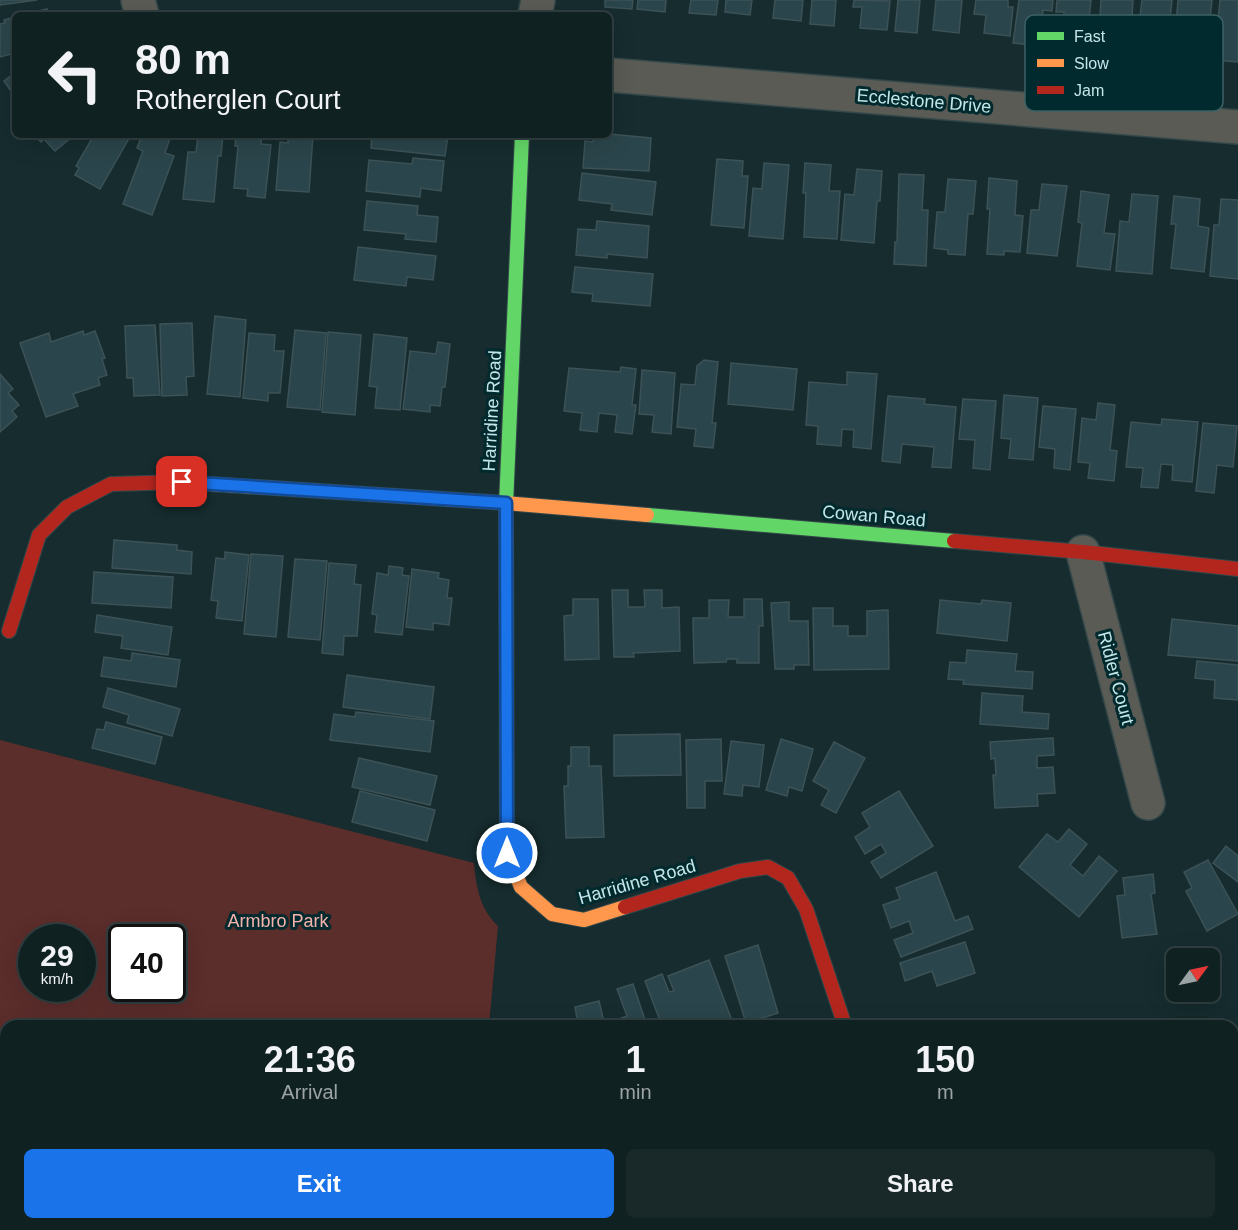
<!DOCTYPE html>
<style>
:root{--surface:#102122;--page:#19292a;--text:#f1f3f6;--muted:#9ca3a5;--line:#303e40;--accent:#1a73e8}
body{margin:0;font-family:Helvetica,sans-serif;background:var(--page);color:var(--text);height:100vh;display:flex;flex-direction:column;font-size:22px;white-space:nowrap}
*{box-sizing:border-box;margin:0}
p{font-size:20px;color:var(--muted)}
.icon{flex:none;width:33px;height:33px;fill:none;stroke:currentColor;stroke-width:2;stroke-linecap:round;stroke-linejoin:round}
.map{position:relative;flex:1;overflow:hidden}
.panel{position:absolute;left:0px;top:1020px;width:1239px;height:210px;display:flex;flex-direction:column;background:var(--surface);border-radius:18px 18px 0 0;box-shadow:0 6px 24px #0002,0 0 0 2px var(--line)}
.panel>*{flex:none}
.hud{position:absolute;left:12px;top:12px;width:600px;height:126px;border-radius:9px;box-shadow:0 6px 24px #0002,0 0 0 2px var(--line);background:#102122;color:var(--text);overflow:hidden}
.needle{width:39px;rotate:57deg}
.controls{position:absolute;left:1166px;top:948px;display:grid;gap:12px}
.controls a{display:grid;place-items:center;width:54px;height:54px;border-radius:9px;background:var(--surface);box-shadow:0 6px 24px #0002,0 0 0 2px var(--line);font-size:30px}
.speed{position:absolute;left:18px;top:924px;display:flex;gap:12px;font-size:30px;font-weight:700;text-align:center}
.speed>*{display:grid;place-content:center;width:78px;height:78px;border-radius:50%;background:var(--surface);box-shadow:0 6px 24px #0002,0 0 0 2px var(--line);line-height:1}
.speed small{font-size:15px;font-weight:400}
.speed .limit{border:3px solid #111;border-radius:9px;background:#fff;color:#111}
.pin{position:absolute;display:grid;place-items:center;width:51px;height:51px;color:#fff;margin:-26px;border-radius:12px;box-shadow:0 3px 9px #0006}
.me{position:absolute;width:66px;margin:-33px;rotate:0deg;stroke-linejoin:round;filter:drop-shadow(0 0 4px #0008)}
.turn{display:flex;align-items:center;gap:21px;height:126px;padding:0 24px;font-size:27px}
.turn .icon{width:78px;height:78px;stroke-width:2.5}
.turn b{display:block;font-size:42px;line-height:51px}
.eta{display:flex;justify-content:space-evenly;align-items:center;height:102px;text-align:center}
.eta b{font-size:36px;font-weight:700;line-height:42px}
.button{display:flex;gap:12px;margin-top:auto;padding:12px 24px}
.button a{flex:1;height:69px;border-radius:9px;background:var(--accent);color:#fff;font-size:24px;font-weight:700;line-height:69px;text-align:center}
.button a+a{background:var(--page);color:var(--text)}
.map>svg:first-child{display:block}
.green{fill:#5b2d2b;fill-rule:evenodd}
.building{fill:#2a454b;stroke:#3c5257;stroke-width:1.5}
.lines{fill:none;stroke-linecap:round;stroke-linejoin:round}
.street-casing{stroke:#34484a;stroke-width:36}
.fast-casing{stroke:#34484a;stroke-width:16}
.slow-casing{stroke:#34484a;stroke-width:16}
.jam-casing{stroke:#34484a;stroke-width:16}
.street{stroke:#5a5b55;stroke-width:33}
.fast{stroke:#63d668;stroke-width:14}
.slow{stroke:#ff974d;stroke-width:14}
.jam{stroke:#b3261e;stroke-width:14}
.route-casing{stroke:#114b97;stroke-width:15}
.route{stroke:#1a73e8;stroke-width:10}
.labels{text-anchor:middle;stroke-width:6;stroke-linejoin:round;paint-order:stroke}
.street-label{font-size:18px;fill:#c4e6e9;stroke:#012a2e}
.park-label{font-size:18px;fill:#f7b2ac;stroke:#012a2e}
.key{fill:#012a2e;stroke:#3c6266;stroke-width:1.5}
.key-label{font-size:16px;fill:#c4e6e9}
</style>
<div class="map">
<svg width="1238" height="1230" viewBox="0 0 1238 1230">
<rect width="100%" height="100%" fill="#162c2e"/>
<g class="green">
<path d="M0 740 474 863C476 887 480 909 498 926L489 1026H6V1224H411L386 1230H0ZM32 938H82V988H32ZM122 938H172V988H122Z"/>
<path d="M936 1224H1190L1191 1230H916Z"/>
</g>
<g class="building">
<path d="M0 0H37L0 5Z"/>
<path d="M605 0H633L632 9 605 7Z"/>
<path d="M638 0H666L665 12 637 9Z"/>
<path d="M691 0H718L716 15 689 13Z"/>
<path d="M726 0H752L750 15 725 12Z"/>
<path d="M775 0H803L801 21 773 18Z"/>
<path d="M812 0H836L834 26 810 24Z"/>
<path d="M854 0 890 1 887 30 860 28 862 7H853Z"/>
<path d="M898 0H920L917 33 895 31Z"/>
<path d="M936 0H962L959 33 933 30Z"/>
<path d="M976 0H1008V7H1013L1010 36 984 33 986 15 974 14Z"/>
<path d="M1019 0H1053L1052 11 1043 10 1039 46 1013 43Z"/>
<path d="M1057 0H1091L1089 19 1092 20 1089 48 1062 46 1064 12H1056Z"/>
<path d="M1101 0H1133L1132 17 1127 16 1126 20H1123L1121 51 1093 49 1096 17H1100Z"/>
<path d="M1142 0H1172L1170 19H1166L1165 23 1162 22 1160 52 1133 49 1136 16 1140 17Z"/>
<path d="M1178 0H1212L1206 57 1182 54 1185 25 1176 24Z"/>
<path d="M1220 0H1238V62L1214 60Z"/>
<path d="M47 9 48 15H22Z"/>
<path d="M15 17V53L0 57V24L5 23 4 20Z"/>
<path d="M15 73V97L4 81Z"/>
<path d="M609 134 651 138 649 171 583 168 585 141 593 142V135Z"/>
<path d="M34 135H74L55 151 44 139 41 142Z"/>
<path d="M94 135H131L100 189 75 175 79 168 76 166Z"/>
<path d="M142 135H171L165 153 174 156 152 215 123 204 143 151 137 148Z"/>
<path d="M198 135H223L221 156H218L214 202 183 199 188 152H196Z"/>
<path d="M236 135H262L261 144 271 145 265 198 247 196 248 189 234 188 238 146H235Z"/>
<path d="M288 135H313L309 192 276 190 280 142 288 143Z"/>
<path d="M372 135H448L445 156 371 148Z"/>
<path d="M413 158 444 161 441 191 421 188 420 197 366 191 369 160 412 164Z"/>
<path d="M717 159 743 161 742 176H748L744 228 711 225Z"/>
<path d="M764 163 789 165 783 239 749 236 753 188 762 189Z"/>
<path d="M805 163 831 165 829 191H840L837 239 804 237 806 193H803Z"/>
<path d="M857 169 882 171 880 201H877L874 243 841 240 845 194 854 195Z"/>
<path d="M582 173 656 182 652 215 611 210 612 204 579 200Z"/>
<path d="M899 174 924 175 922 210H928L926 266 894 264 895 242H897Z"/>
<path d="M989 178 1017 181 1015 215 1023 216 1020 252 1004 251V255L987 254 990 209H987Z"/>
<path d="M948 179 976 181 973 214H968L965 255 948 254V250L934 248 937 212H945Z"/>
<path d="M1042 184 1067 186 1057 256 1027 253 1031 210H1039Z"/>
<path d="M1081 191 1109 195 1104 233 1115 234 1110 270 1077 266 1082 223 1078 222Z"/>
<path d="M1132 194 1158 196 1152 274 1116 271 1120 221 1129 222Z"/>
<path d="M1174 196 1200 199 1198 226 1209 228 1204 272 1171 268 1176 224H1171Z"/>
<path d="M1221 199 1238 200V279L1210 276 1214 225H1219Z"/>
<path d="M367 201 418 206 417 215 438 217 436 242 405 239 406 234 364 230Z"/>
<path d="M597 221 649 226 647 258 607 254V258L576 255 578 229 596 230Z"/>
<path d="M358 247 436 256 433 280 407 277 406 286 354 280Z"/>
<path d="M575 267 653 274 650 306 592 301 593 294 572 292Z"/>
<path d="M215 316 246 320 240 397 207 394Z"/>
<path d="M192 323 194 376 186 377 187 395 162 396 160 324Z"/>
<path d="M155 325 160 395 134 396 133 378H127L125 326Z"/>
<path d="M295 330 326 333 320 410 287 407Z"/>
<path d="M83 331 84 335 95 331 105 358 102 359 107 375 98 378 100 385 73 394 78 406 46 417 20 343 49 333 51 342Z"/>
<path d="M328 332 361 335 355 415 322 412Z"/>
<path d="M249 333 275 335 274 351H284L280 393H268V401L243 398Z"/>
<path d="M374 334 407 338 400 410 375 408 377 387 369 386Z"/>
<path d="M438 342 450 344 445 387H442L440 406 430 405V412L403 409 410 351 436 354Z"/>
<path d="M704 360 718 362 712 423H716L713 448 694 446 696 429 677 427 681 384 695 385 697 366Z"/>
<path d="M731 363 797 369 793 410 728 404Z"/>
<path d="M621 367 636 369 632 405H636L632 434 615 432 617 415 599 413 597 432 580 430 582 413 564 411 569 368 620 372Z"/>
<path d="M642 370 675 373 671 434 652 432 654 415 639 414Z"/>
<path d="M847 372 877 374 871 449 853 447 854 430 842 429 841 446 817 444 818 426 806 425 809 382 847 385Z"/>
<path d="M0 374 13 389 8 393 19 405 12 411 17 417 0 432Z"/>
<path d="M1004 395 1038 398 1033 460 1009 458 1011 439 1001 438Z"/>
<path d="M888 396 925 399 924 404 956 407 951 468 932 467 934 447 902 444 900 463 882 461Z"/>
<path d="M963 399 996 401 990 470 973 468 975 440 959 439Z"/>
<path d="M1098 403 1115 405 1110 450 1117 451 1114 481 1088 478 1090 463 1078 462 1082 418 1096 420Z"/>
<path d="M1043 406 1076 409 1070 470 1054 468 1055 449 1039 447Z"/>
<path d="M1162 419 1198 422 1192 482 1172 480 1173 465 1161 464 1158 488 1141 487 1143 468 1126 467 1131 422 1161 425Z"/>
<path d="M1203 423 1237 426 1233 467 1217 465 1214 493 1196 491Z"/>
<path d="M114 540 177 545V550L192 552 191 574 112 568Z"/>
<path d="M225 552 249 555 242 621 216 618 218 601 211 600 216 558 225 559Z"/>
<path d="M251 554 283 556 276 637 244 634Z"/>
<path d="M295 559 327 561 320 640 288 637Z"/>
<path d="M329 563 356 565 354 584 361 585 357 636H344L343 655 322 653Z"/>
<path d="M389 566 403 568 402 575 409 576 402 635 375 632 377 615 372 614 377 573 388 575Z"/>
<path d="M412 569 439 573 438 578 449 580 447 598H452L449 625 433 623V630L406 627Z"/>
<path d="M94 572 173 577 171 608 92 603Z"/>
<path d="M612 590H628V607H645L644 590H662V608L679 607 680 651 633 653 634 657H614Z"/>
<path d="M573 599H598L599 659 565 660 564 616 573 615Z"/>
<path d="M744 599H762L763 626H759V663H737V659H727L726 662 694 663 693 618H709V600H729L728 617H744Z"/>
<path d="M940 600 981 604 982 600 1011 603 1007 641 937 633Z"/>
<path d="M789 602V621H808L809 665H794V669H775L771 603Z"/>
<path d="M813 608H833V626H848V636H867V611L888 610 889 669 814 670Z"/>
<path d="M97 615 172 627 168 655 121 648 123 636 95 632Z"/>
<path d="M1172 619 1238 626V661L1168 655Z"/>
<path d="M967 650 1017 654 1015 671 1033 672 1032 689 963 684 964 680 948 679 950 662 966 663Z"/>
<path d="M132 653 180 660 176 687 101 676 104 657 131 661Z"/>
<path d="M1197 661 1238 665V700L1214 698 1215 680 1195 678Z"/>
<path d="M347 675 434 687 430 719 343 707Z"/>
<path d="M108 688 180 709 172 736 127 723 129 715 103 707Z"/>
<path d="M982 693 1023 696 1022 712 1049 714 1048 729 980 724Z"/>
<path d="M356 712 434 721 430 752 330 740 334 714 355 717Z"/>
<path d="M106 722 162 737 155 764 92 748 97 729 104 730Z"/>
<path d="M680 734 681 775 614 776V735Z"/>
<path d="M1053 738 1054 755 1037 756V768L1053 767 1055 793 1037 794 1038 806 995 808 993 775H996L995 758 991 759 990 742Z"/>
<path d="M721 739 722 781H705V808H687L686 740Z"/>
<path d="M781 739 813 749 802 791 789 787 787 796 766 790Z"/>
<path d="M731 741 764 745 759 787 743 785 742 796 724 794Z"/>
<path d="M834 742 865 758 836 813 821 805 829 790 813 781Z"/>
<path d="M571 747H589V766H601L604 837 566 838 564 786H568V766H571Z"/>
<path d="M359 758 437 776 430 805 352 787Z"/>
<path d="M360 791 435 810 427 841 352 822Z"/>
<path d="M899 791 933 846 881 878 871 862 886 853 881 844 865 854 855 837 870 827 862 813Z"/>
<path d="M1069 829 1087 844 1070 865 1083 876 1099 856 1117 871 1079 917 1019 867 1047 834 1058 842Z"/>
<path d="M1226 846 1238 856V882L1213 863Z"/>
<path d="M1208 860 1238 914 1207 931 1186 891 1192 888 1184 872Z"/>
<path d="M936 872 955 921 968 916 973 929 901 957 894 940 913 933 909 921 891 928 883 905 900 899 896 888Z"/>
<path d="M1153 874 1155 893 1151 894 1157 934 1122 938 1117 896 1125 895 1123 878Z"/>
<path d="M965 942 975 973 937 986 932 971 905 981 900 963Z"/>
<path d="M758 945 778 1013 746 1023 725 956Z"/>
<path d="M709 960 731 1018 712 1026H662L645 981 662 974 669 992 674 991 668 976Z"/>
<path d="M633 984 647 1026H612L611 1022 627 1016 617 989Z"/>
<path d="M599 1001 605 1026H571L578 1024 575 1007Z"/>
<path d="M1233 1215H1238V1230H1230L1229 1224H1233Z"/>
</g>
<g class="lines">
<g class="street-casing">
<g id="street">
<path d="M138 0 142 15"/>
<path d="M535 15 538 0"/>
<path d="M609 75 1238 127"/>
<path d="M1083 552 1148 803"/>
</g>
</g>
<g class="fast-casing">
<g id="fast">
<path d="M506 505 522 135"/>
<path d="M647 515 954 541"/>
<path d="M1233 1040 1238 1039"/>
<path d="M1233 1096H1238"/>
<path d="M550 1230 569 1224"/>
<path d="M736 1230 754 1224"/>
</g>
</g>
<g class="slow-casing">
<g id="slow">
<path d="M210 484 506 503 647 515"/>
<path d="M506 505 507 853 521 887 552 914 584 920 625 907"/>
</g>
</g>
<g class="jam-casing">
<g id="jam">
<path d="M954 541 1083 552 1238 569"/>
<path d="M9 631 39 535 67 507 111 484 182 482 210 484"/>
<path d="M625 907 740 871 768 867 788 878 806 909 845 1026"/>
</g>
</g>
<use href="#street" class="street"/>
<use href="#fast" class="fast"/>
<use href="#slow" class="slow"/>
<use href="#jam" class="jam"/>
</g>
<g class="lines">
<g class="route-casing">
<path id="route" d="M182 482 506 503 507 853"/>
</g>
<use href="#route" class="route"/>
</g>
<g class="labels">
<g class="street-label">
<text transform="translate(924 101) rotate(5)" y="6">Ecclestone Drive</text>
<text transform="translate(492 411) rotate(-87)" y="6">Harridine Road</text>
<text transform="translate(874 516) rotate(5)" y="6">Cowan Road</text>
<text transform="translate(1116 678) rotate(75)" y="6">Ridler Court</text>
<text transform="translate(637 882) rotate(-16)" y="6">Harridine Road</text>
</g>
<g class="park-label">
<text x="278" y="927">Armbro Park</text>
</g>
</g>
<rect x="1025" y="15" width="198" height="96" rx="9" class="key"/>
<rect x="1037" y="32" width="27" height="8" fill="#63d668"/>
<rect x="1037" y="59" width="27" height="8" fill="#ff974d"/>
<rect x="1037" y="86" width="27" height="8" fill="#b3261e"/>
<g class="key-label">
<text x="1074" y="42">Fast</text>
<text x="1074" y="69">Slow</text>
<text x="1074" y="96">Jam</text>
</g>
</svg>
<div class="controls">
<a><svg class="needle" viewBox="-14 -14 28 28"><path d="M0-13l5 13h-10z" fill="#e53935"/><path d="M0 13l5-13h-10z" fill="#9ca3a5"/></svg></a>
</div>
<div class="speed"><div>29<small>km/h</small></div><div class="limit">40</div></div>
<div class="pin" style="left:182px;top:482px;background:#d93025"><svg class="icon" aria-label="arrive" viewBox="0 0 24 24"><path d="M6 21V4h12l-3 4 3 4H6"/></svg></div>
<svg class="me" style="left:507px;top:853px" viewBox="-20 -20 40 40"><circle r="17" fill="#1a73e8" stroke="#fff" stroke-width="3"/><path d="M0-11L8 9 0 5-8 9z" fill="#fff"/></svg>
<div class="hud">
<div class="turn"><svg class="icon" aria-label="left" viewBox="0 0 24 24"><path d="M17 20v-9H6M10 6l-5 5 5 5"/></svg><div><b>80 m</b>Rotherglen Court</div></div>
</div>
<section class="panel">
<div class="eta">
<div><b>21:36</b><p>Arrival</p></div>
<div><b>1</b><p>min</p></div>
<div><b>150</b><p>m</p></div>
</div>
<div class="button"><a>Exit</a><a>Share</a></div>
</section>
</div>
